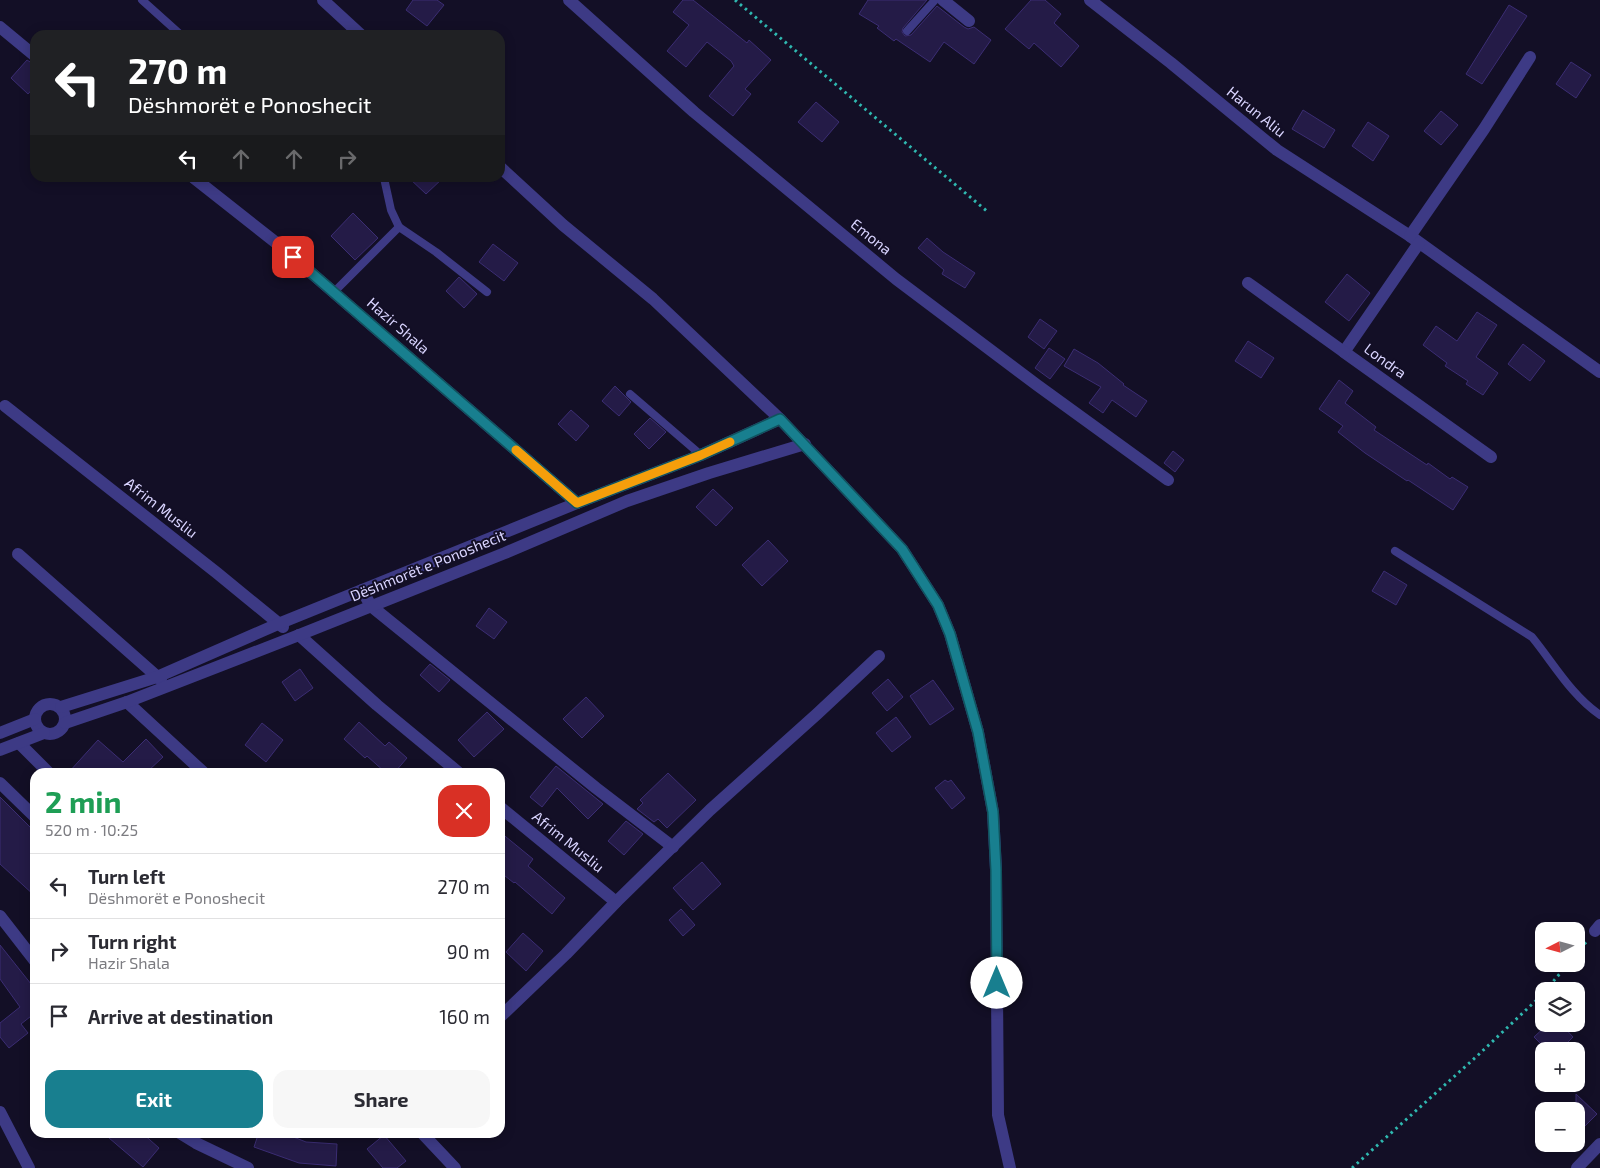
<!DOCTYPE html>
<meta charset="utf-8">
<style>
:root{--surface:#fff;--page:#f7f7f7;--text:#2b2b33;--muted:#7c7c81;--line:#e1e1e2;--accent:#187f8f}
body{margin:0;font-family:"Exo 2",sans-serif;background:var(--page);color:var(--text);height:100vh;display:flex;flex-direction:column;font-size:19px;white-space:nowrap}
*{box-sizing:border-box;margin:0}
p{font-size:16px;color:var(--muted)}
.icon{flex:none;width:28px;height:28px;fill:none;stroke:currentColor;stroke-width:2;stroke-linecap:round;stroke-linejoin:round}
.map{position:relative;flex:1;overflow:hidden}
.sheet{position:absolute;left:30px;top:768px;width:475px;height:370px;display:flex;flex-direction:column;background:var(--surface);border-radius:15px;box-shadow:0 2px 12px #0003}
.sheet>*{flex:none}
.hud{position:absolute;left:30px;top:30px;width:475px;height:152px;border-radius:15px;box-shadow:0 2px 12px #0003;background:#202124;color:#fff;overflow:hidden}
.needle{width:32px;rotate:264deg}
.buttons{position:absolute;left:1535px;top:922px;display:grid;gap:10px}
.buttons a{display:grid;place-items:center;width:50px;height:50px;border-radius:10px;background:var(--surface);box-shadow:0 2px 12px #0003;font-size:25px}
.pin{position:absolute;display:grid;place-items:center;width:42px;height:42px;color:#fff;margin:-21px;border-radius:10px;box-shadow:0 2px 8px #0006}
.me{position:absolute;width:55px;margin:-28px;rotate:0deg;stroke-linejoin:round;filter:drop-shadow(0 0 4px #0008)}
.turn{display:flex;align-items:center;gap:18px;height:105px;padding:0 15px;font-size:22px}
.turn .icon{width:65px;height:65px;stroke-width:2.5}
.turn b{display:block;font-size:35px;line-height:42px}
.lanes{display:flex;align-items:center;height:48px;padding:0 15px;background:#0003;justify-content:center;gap:25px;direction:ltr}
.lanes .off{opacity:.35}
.round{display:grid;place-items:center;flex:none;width:52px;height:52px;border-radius:15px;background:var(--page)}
.summary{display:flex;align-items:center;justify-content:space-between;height:85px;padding:0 15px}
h1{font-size:30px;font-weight:700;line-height:38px;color:#1e9e55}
.action{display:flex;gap:10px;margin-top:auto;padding:10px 15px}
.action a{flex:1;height:58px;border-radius:15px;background:var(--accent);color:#fff;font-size:20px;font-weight:700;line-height:58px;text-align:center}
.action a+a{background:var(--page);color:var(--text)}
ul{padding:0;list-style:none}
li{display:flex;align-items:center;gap:15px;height:65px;padding:0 15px;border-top:1px solid var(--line)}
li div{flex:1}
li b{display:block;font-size:19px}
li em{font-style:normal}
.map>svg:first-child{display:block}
.building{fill:#241b47;stroke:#3b2d73}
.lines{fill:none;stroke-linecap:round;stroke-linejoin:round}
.path{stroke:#2fb8b0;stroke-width:3;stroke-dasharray:2.5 4;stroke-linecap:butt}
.lane{stroke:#3d3a85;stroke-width:8}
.street{stroke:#3d3a85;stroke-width:12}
.route-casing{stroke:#10535d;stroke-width:12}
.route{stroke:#187f8f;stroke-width:9}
.slow{stroke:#f59e0b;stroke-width:9}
.labels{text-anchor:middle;stroke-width:4;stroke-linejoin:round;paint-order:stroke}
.street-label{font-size:15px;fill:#d9d4ff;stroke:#130f26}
</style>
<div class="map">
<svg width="1600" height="1168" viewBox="0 0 1600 1168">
<rect width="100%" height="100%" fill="#130f26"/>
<g class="building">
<path d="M413 0H437L444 5 427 26 406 10Z"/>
<path d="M683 0H693L747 43 749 40 771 60 745 89 751 94 733 116 709 96 734 66 731 61 707 42 686 67 667 51 689 25 673 12Z"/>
<path d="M868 0H927L903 28 902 32 905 36 911 35 937 6 964 27 968 29 974 27 991 40 974 64 944 42 930 62 896 39 894 41 877 28 879 26 859 14Z"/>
<path d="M1031 0H1045L1061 14 1054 23 1079 46 1061 67 1034 43 1029 49 1005 29Z"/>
<path d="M1509 5 1527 16 1482 84 1466 74Z"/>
<path d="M27 60 35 65V86L28 94 11 78Z"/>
<path d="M1571 62 1591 75 1576 98 1556 84Z"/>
<path d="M816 102 839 122 822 142 798 122Z"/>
<path d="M1303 110 1335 130 1324 148 1292 129Z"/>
<path d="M1441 111 1458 125 1441 145 1424 131Z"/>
<path d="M1368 122 1389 136 1373 161 1352 146Z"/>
<path d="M409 178H443L426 194Z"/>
<path d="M353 213 378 238 355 260 331 236Z"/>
<path d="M927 238 943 252 975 273 965 288 942 274 944 270 918 248Z"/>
<path d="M493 244 518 263 504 281 479 262Z"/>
<path d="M1347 274 1370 293 1349 321 1325 302Z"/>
<path d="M459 277 477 294 464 308 446 291Z"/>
<path d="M1477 312 1497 325 1476 357 1498 373 1483 395 1466 384 1468 381 1445 366 1447 363 1423 345 1436 326 1457 341Z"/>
<path d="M1040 319 1057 331 1044 349 1028 337Z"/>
<path d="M1248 341 1274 358 1261 378 1235 361Z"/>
<path d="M1523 344 1545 361 1530 381 1508 364Z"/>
<path d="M1049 348 1065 359 1050 379 1035 368Z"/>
<path d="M1074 349 1098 363 1124 384 1123 385 1147 401 1136 417 1112 400 1103 413 1089 403 1101 387 1064 366Z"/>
<path d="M1339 380 1353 391 1345 403 1376 427 1374 430 1427 465 1428 463 1450 479 1452 477 1468 487 1453 510 1408 480 1407 481 1365 453 1338 432 1343 426 1319 409Z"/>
<path d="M615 386 631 402 619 416 602 401Z"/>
<path d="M571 410 589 426 576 441 558 424Z"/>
<path d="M650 418 666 432 649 449 634 434Z"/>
<path d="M1173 451 1184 460 1175 472 1164 463Z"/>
<path d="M713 489 733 508 716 526 696 507Z"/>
<path d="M768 540 788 561 762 586 742 565Z"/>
<path d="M1384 571 1407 585 1396 605 1372 591Z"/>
<path d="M489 608 507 622 494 639 476 626Z"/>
<path d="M430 664 450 680 439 692 420 675Z"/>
<path d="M300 669 313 688 295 701 282 682Z"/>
<path d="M888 679 903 697 887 711 872 693Z"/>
<path d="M933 680 954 709 930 725 910 696Z"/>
<path d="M586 697 604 716 582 738 563 719Z"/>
<path d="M487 712 504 729 474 757 458 740Z"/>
<path d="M896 717 911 737 892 752 876 733Z"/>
<path d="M359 722 385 746 389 742 407 758 395 772H385L367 756 365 758 344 739Z"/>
<path d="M262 723 283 740 266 762 245 745Z"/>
<path d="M146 739 163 757 147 772H69L98 740 123 762Z"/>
<path d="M556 766 603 804 588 819 557 788 542 807 530 797Z"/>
<path d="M668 773 696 800 667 828 658 819 654 822 637 809 643 803 640 800Z"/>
<path d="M945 780 948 782 951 780 965 798 952 809 935 788Z"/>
<path d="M0 797 35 832V896L0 864Z"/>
<path d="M626 821 643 834 624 855 608 841Z"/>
<path d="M500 832 533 859 528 866 565 898 552 914 515 882 514 883 500 872Z"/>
<path d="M702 862 721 884 693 910 673 888Z"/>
<path d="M681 909 695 925 683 936 669 920Z"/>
<path d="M523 933 543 951 526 971 506 952Z"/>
<path d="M0 945 35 989V1013L21 1024 28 1033 9 1048 0 1037V1023L20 1007 0 979Z"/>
<path d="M1548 1024H1561L1573 1037 1559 1051H1548L1534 1037Z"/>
<path d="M1576 1094 1597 1114 1576 1135Z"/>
<path d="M102 1132H141L159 1148 143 1167Z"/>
<path d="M259 1132H281L306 1142 337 1144 336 1166 299 1163 254 1147Z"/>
<path d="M384 1135 406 1161 397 1168H383L367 1149Z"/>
</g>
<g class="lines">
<g class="path">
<path d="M735 0 988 212"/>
<path d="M1576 954 1587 941"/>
<path d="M1545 991 1568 964"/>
<path d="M1352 1168 1476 1057 1544 993"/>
</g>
<g class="lane">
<path d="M142 0 181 35"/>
<path d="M907 31 935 0"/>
<path d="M384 178 391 210 399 227"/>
<path d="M334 292 399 227 436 252 487 292"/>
<path d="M630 394 701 455"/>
<path d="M1395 551 1532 637C1554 664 1571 695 1600 715"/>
</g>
<g class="street">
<path d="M323 0 361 35"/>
<path d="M569 0 694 112 896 279 1037 385 1168 480"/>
<path d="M943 0 969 21"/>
<path d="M1090 0 1171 63 1277 150 1410 236 1600 372"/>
<path d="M0 27 35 56"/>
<path d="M500 167 563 225 653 299 780 419 902 549 938 605 950 634 978 732 993 812 996 870 998 1115 1010 1168"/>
<path d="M194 178 279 245 577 503"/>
<path d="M1410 236 1484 129 1530 57"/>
<path d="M1419 243 1344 352 1491 457"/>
<path d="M1248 283 1344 352"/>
<path d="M5 406 217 573 283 627"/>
<path d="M18 554 161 680"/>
<path d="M362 590 371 606 596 788 673 847"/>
<path d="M299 635 377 705 458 772"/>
<path d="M127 702 203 772"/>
<circle cx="50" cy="719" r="15"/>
<path d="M61 707 157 677 278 624 577 503 701 455 780 419"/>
<path d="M65 723 127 702 294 637 505 553 627 501 709 473 805 444"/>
<path d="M0 733 35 719"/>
<path d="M19 743 48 772"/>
<path d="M0 750 44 733"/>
<path d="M0 783 35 817"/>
<path d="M500 807 616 902"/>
<path d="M0 916 35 961"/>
<path d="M1595 931 1600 925"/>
<path d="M500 1017 566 954 616 902 710 810 817 714 879 656"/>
<path d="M0 1112 29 1168"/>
<path d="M178 1132 196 1143 248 1168"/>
<path d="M421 1132 455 1168"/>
<path d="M1577 1168 1600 1144"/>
</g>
</g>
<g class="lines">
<g class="route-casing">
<path id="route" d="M293 257 577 503 701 455 780 419 902 549 938 605 950 634 978 732 993 812 996 870 997 983"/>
</g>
<use href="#route" class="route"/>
<path class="slow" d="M516 450 577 503 701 455 730 442"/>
</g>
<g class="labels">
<g class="street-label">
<text transform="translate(1256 112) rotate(39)" y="5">Harun Aliu</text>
<text transform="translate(871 237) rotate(39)" y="5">Emona</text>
<text transform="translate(398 326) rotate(41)" y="5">Hazir Shala</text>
<text transform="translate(1385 361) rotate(36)" y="5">Londra</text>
<text transform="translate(161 508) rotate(38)" y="5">Afrim Musliu</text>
<text transform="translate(428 566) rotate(-22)" y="5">Dëshmorët e Ponoshecit</text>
<text transform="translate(568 842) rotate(39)" y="5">Afrim Musliu</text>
</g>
</g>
</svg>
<div class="buttons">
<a><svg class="needle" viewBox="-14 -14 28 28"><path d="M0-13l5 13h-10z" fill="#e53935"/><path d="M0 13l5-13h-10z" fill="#7c7c81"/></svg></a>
<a><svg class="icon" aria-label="layers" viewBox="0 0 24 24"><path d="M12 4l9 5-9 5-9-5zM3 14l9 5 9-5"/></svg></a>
<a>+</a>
<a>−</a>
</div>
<div class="pin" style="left:293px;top:257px;background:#d93025"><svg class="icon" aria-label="arrive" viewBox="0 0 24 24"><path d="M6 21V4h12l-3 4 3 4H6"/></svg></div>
<svg class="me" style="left:997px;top:983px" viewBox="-20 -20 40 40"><circle r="19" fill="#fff"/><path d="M0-13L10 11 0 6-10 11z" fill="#187f8f"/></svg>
<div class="hud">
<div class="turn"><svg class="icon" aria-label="left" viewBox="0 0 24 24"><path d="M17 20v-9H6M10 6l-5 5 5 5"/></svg><div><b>270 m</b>Dëshmorët e Ponoshecit</div></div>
<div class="lanes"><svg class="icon" aria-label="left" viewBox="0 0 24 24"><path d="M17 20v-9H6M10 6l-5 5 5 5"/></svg><svg class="icon off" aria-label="ahead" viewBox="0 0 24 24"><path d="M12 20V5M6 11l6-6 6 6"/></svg><svg class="icon off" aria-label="ahead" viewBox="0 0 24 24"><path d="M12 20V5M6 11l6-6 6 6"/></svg><svg class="icon off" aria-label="right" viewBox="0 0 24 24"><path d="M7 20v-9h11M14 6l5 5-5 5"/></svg></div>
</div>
<section class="sheet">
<div class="summary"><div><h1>2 min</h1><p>520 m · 10:25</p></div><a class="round" style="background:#d93025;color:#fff"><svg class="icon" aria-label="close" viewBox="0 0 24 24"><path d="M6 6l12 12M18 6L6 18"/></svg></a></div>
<ul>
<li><svg class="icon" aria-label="left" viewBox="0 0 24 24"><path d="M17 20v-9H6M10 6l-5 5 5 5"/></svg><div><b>Turn left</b><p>Dëshmorët e Ponoshecit</p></div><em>270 m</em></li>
<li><svg class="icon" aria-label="right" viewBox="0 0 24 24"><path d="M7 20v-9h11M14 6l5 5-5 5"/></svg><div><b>Turn right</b><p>Hazir Shala</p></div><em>90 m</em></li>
<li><svg class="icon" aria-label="arrive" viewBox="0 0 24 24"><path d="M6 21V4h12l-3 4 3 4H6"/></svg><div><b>Arrive at destination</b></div><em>160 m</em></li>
</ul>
<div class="action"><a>Exit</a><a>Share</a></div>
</section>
</div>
